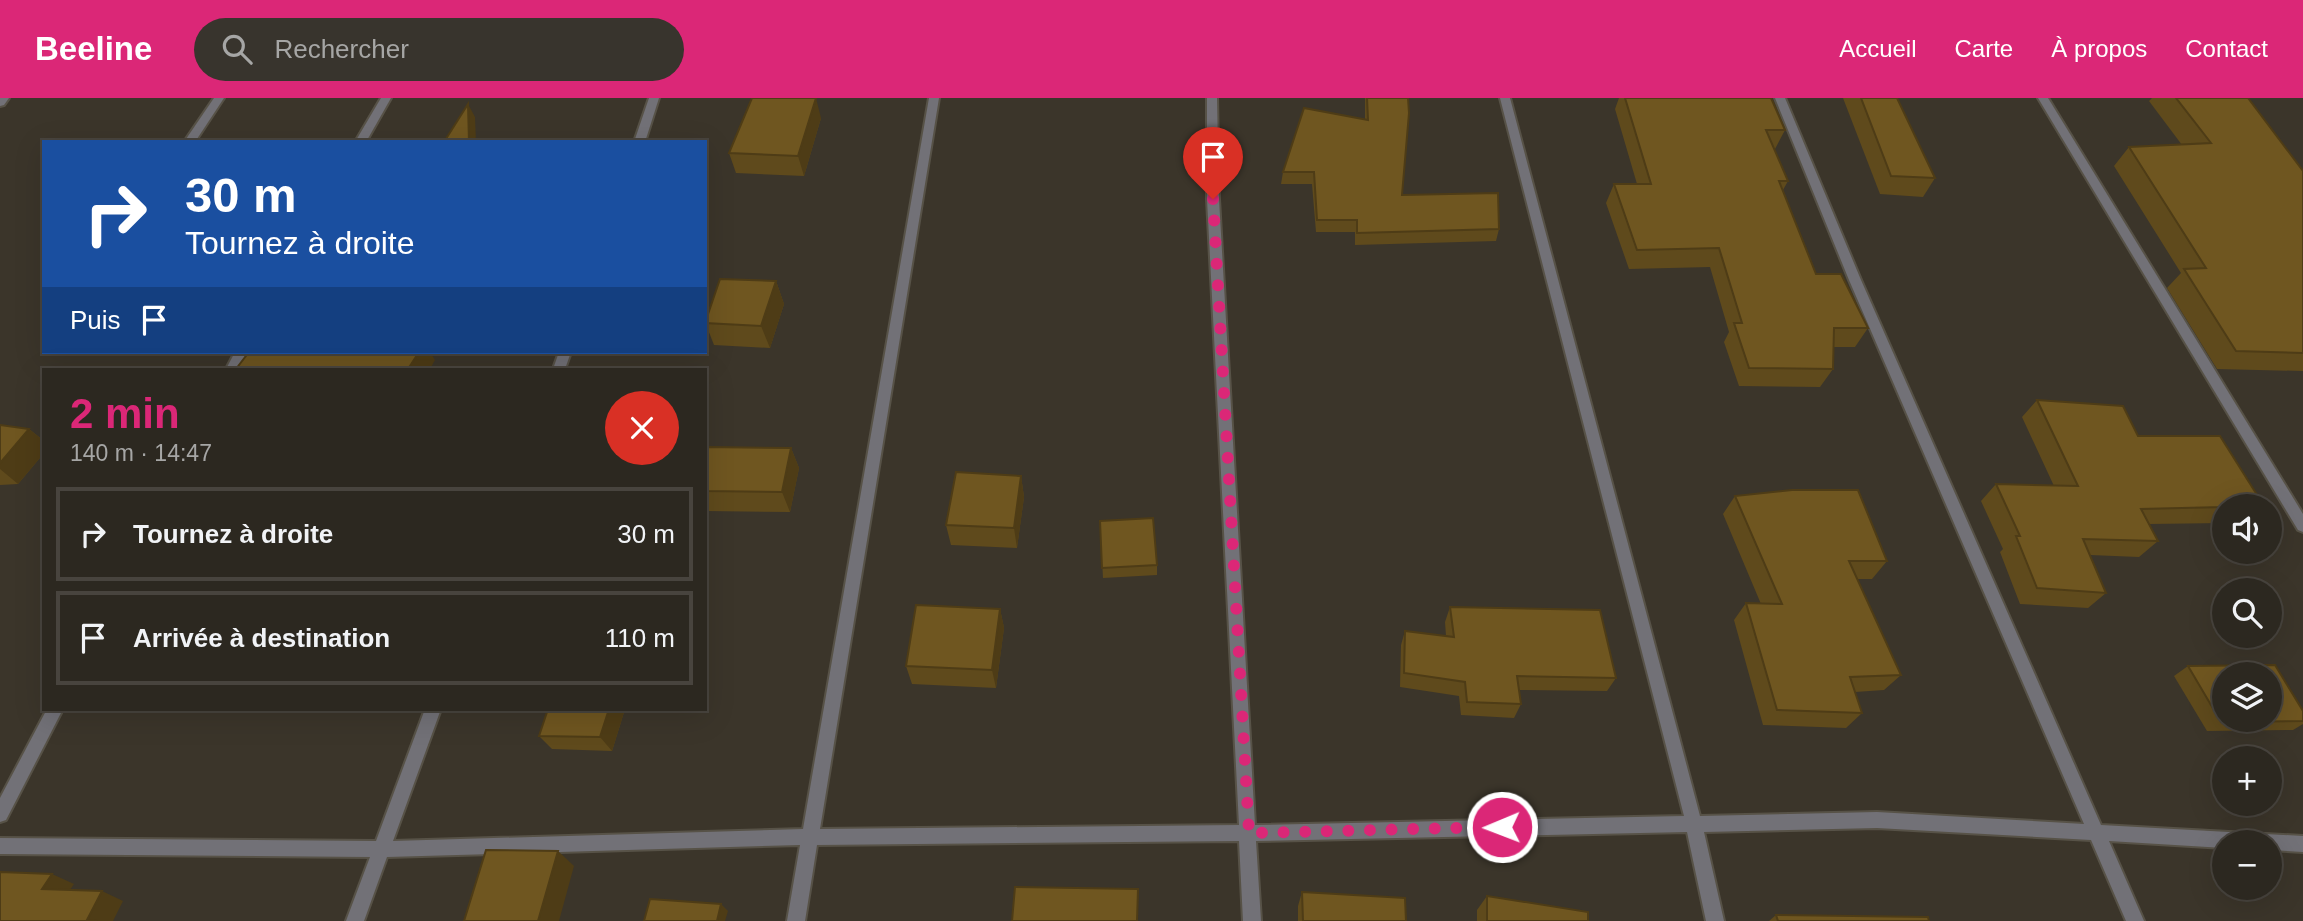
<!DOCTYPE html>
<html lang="fr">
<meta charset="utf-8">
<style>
:root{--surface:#2c2820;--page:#38342d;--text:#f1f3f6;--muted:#a6a6a5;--line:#48443e;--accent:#db2777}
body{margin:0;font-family:Arial,sans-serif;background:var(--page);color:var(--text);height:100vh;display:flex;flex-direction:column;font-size:26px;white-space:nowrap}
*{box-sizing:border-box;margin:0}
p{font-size:23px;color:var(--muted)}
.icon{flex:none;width:38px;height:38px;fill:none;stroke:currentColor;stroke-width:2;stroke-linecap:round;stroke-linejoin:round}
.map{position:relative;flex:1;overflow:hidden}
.panel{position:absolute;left:42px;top:270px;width:665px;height:343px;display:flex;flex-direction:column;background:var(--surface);border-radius:0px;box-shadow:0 7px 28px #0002,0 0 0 2px var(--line)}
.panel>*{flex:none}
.top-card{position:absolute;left:42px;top:42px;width:665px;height:214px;border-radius:0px;box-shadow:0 7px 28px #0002,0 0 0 2px var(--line);background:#1a4fa0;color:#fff;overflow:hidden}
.controls{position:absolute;left:2212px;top:396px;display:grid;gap:14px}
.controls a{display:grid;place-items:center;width:70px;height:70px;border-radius:50%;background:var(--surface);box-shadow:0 7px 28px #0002,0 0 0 2px var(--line);font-size:35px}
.pin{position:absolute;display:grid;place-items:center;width:60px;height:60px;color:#fff;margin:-72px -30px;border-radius:50% 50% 50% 0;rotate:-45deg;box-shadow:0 0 7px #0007}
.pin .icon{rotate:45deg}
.me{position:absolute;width:77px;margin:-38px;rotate:269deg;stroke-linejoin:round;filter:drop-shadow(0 0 5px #0008)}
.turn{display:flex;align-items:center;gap:24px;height:147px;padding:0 28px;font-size:32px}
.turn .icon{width:91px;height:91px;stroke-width:2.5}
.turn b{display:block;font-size:49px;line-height:60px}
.then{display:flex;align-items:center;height:66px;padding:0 28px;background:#0003;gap:14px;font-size:26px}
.round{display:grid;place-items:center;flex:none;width:74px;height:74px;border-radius:37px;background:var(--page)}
.overview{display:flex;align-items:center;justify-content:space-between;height:119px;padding:0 28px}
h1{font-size:42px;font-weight:700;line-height:52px;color:var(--accent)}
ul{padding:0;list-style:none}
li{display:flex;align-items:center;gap:21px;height:94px;margin:0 14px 10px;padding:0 14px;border:4px solid var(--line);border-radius:0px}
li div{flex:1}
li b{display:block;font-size:26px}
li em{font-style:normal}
header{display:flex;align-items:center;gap:42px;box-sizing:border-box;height:98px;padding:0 35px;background:var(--accent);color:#fff}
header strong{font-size:33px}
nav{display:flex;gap:38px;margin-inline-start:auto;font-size:24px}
.search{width:490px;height:63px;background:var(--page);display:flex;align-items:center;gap:18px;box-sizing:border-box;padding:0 24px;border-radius:38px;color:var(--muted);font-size:26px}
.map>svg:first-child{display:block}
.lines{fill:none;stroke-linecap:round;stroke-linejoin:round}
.street-casing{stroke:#575247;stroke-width:4}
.street{fill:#727177;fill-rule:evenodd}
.wall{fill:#5f4a1c}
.shaded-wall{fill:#4e3c16}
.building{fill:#6f5620;stroke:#4e3c16;stroke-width:2;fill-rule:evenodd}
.route{stroke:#db2777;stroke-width:12;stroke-dasharray:0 21.6}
</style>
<header>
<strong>Beeline</strong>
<div class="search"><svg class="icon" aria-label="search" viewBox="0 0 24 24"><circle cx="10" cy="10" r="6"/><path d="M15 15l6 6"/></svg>Rechercher</div>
<nav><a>Accueil</a><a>Carte</a><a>À propos</a><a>Contact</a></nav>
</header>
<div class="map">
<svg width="2303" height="823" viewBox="0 0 2303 823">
<rect width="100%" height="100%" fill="#3b352a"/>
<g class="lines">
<g class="street-casing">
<g id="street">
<path d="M0 0H9L4 7 0 8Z"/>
<path d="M214 0H224L195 44H184Z"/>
<path d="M381 0H391L366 44H355Z"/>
<path d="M649 0H659L645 44H634Z"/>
<path d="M929 0H939L820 731 1239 727 1207 101V0H1217L1219 101 1255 727 1684 718 1500 0H1510L1700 718 1877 714 2084 726 1849 182 1775 0H1785L1861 182 2101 727 2303 738V754L2270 752V744H2224V750L2109 743 2144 823H2126L2091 742 1877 730 1704 734 1724 823H1706L1687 734 1256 743 1261 823H1243L1239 743 817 747 805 823H787L800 747 387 759 364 823H346L370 759 0 756V740L376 743 425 611H441L393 743 803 731Z"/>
<path d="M2038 0H2048L2303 416V434L2298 432Z"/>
<path d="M235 254H247L238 271H226Z"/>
<path d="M559 254H571L565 271H553Z"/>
<path d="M47 611H63L6 722 0 724V700Z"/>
</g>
</g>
<use href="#street" class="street"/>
</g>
<g class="wall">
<path d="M1365 0H1408L1402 97 1499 131 1496 143 1355 147V134H1316L1312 86H1281L1283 74 1365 21Z"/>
<path d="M1619 0H1771L1785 32 1775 51H1774L1788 83 1783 92 1816 176 1868 230 1855 249H1833V271L1820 289 1739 288 1724 244 1729 234 1710 169 1629 171 1606 105 1614 86H1637L1615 11Z"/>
<path d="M1843 0H1897L1935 80 1923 99 1880 96Z"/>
<path d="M2152 0H2248L2303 73V273L2217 271 2167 190 2181 175 2114 68 2129 49 2182 47 2149 3Z"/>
<path d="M821 20 804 78 736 75 729 55Z"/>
<path d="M776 183 784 206 770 250 714 247 705 224Z"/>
<path d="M2037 302 2138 338 2224 408V425L2149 426 2158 443 2139 459 2090 457 2106 495 2088 510 2020 506 2000 454 2003 451 1981 403 1996 386 2054 388 2022 319Z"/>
<path d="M0 327 29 331 44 343V355L18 386 0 387Z"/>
<path d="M705 349 791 350 799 370 790 414 705 413Z"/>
<path d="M1021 378 1024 399 1017 450 951 447 946 427Z"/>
<path d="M1735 398 1887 463 1872 481H1857L1901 577 1884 592 1855 594 1862 615 1846 630 1763 627 1734 522 1746 505 1761 506 1723 416Z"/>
<path d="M1100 423 1157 467V477L1103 480Z"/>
<path d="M1450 509 1616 580 1607 593 1519 592 1521 606 1514 620 1461 617 1459 598 1400 589 1401 547 1405 533 1446 538 1445 524Z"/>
<path d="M1000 511 1004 530 996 590 912 586 906 568Z"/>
<path d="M2188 568 2303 613V626L2293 632 2207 633 2174 578Z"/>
<path d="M548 611H625L612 653 552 651 539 638Z"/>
<path d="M1302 794 1406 823H1298V808Z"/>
<path d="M1487 798 1588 823H1477V812Z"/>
<path d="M1776 817 1929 823H1769Z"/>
</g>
<g class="shaded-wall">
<path d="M816 0 821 20 804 78 798 58Z"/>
<path d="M468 6 475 19 476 44H469Z"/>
<path d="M776 183 784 206 770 250 761 228Z"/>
<path d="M419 254H430L435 262 430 271H408Z"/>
<path d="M29 331 44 343V355L18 386 0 371V365Z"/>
<path d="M791 350 799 370 790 414 782 394Z"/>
<path d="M1021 378 1024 399 1017 450 1014 430Z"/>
<path d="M1000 511 1004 530 996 590 992 572Z"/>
<path d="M609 611H625L612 653 600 639Z"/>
<path d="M558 753 574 768 559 823H538Z"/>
<path d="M52 776 74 786 64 801 42 791Z"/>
<path d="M102 793 123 803 113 823H89L87 822Z"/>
<path d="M721 806 728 813 725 823H717Z"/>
</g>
<g class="building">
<path d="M752 0H816L798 58 729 55Z"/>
<path d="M1367 0H1408L1409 15 1402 97 1498 95 1499 131 1357 135V122H1317L1314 74H1283L1304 10 1368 22Z"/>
<path d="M1625 0H1771L1785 32H1766L1788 83H1779L1816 176H1841L1868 230H1834L1833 271 1749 270 1734 225H1742L1719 150 1637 152 1614 86H1651Z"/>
<path d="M1861 0H1897L1935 80 1891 78Z"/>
<path d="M2176 0H2248L2303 73V255L2236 253 2184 171 2206 170 2129 49 2211 45Z"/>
<path d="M468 6 469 44H444Z"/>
<path d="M720 181 776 183 761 228 705 225Z"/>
<path d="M249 254H419L408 271H236Z"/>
<path d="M2037 302 2123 308 2138 338H2220L2264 408H2224V409L2141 411 2158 443 2083 441 2106 495 2037 490 2016 438H2020L1996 386 2078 388Z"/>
<path d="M0 327 29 331 0 365Z"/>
<path d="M705 349 791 350 782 394 705 393Z"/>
<path d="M956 374 1021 378 1014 430 946 427Z"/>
<path d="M1792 392H1858L1887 463H1849L1901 577 1850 579 1862 615 1777 612 1746 505 1782 506 1735 398Z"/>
<path d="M1153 420 1157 467 1102 470 1100 423Z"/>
<path d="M916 507 1000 511 992 572 906 568Z"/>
<path d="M1450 509 1600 512 1616 580 1517 578 1521 606 1467 604 1465 584 1404 575 1405 533 1454 539Z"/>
<path d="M2275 567 2303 613V623L2221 624 2188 568ZM2224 576H2270V621H2224Z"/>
<path d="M548 611H609L600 639 539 638Z"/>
<path d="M486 752 558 753 538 823H464Z"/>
<path d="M0 774 52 776 42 791 102 793 87 822 97 823H0Z"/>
<path d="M1015 789 1138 791 1137 823H1012Z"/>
<path d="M1302 794 1405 800 1406 823H1303Z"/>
<path d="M1487 798 1588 814V823H1487Z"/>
<path d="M650 801 721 806 717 823H644Z"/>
<path d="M1776 817 1928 819 1929 823H1778Z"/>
</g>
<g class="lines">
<path class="route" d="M1213 101 1249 735 1502 729"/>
</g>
</svg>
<div class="controls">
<a><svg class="icon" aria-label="sound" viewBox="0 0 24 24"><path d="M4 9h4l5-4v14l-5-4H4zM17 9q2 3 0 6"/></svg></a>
<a><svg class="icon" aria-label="search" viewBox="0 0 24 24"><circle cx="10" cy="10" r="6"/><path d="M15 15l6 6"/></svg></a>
<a><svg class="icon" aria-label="layers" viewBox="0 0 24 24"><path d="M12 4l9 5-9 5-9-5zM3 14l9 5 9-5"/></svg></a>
<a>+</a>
<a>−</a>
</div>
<div class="pin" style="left:1213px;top:101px;background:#d93025"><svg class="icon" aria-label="arrive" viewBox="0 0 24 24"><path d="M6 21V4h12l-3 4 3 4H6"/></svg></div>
<svg class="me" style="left:1502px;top:729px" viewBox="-20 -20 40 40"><circle r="17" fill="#db2777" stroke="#fff" stroke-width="3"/><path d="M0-11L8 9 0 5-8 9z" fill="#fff"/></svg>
<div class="top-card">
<div class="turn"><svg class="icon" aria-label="right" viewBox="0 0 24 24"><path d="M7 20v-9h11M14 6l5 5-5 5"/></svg><div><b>30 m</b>Tournez à droite</div></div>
<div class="then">Puis<svg class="icon" aria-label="arrive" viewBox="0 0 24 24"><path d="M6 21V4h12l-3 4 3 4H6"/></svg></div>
</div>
<section class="panel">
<div class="overview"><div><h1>2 min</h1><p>140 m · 14:47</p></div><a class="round" style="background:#d93025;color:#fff"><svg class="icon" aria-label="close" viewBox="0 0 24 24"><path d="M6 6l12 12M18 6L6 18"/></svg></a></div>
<ul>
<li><svg class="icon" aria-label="right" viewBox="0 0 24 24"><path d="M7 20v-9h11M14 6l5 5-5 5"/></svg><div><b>Tournez à droite</b></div><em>30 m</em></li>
<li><svg class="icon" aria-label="arrive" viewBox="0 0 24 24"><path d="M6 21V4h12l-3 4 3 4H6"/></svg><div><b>Arrivée à destination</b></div><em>110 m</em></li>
</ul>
</section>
</div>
